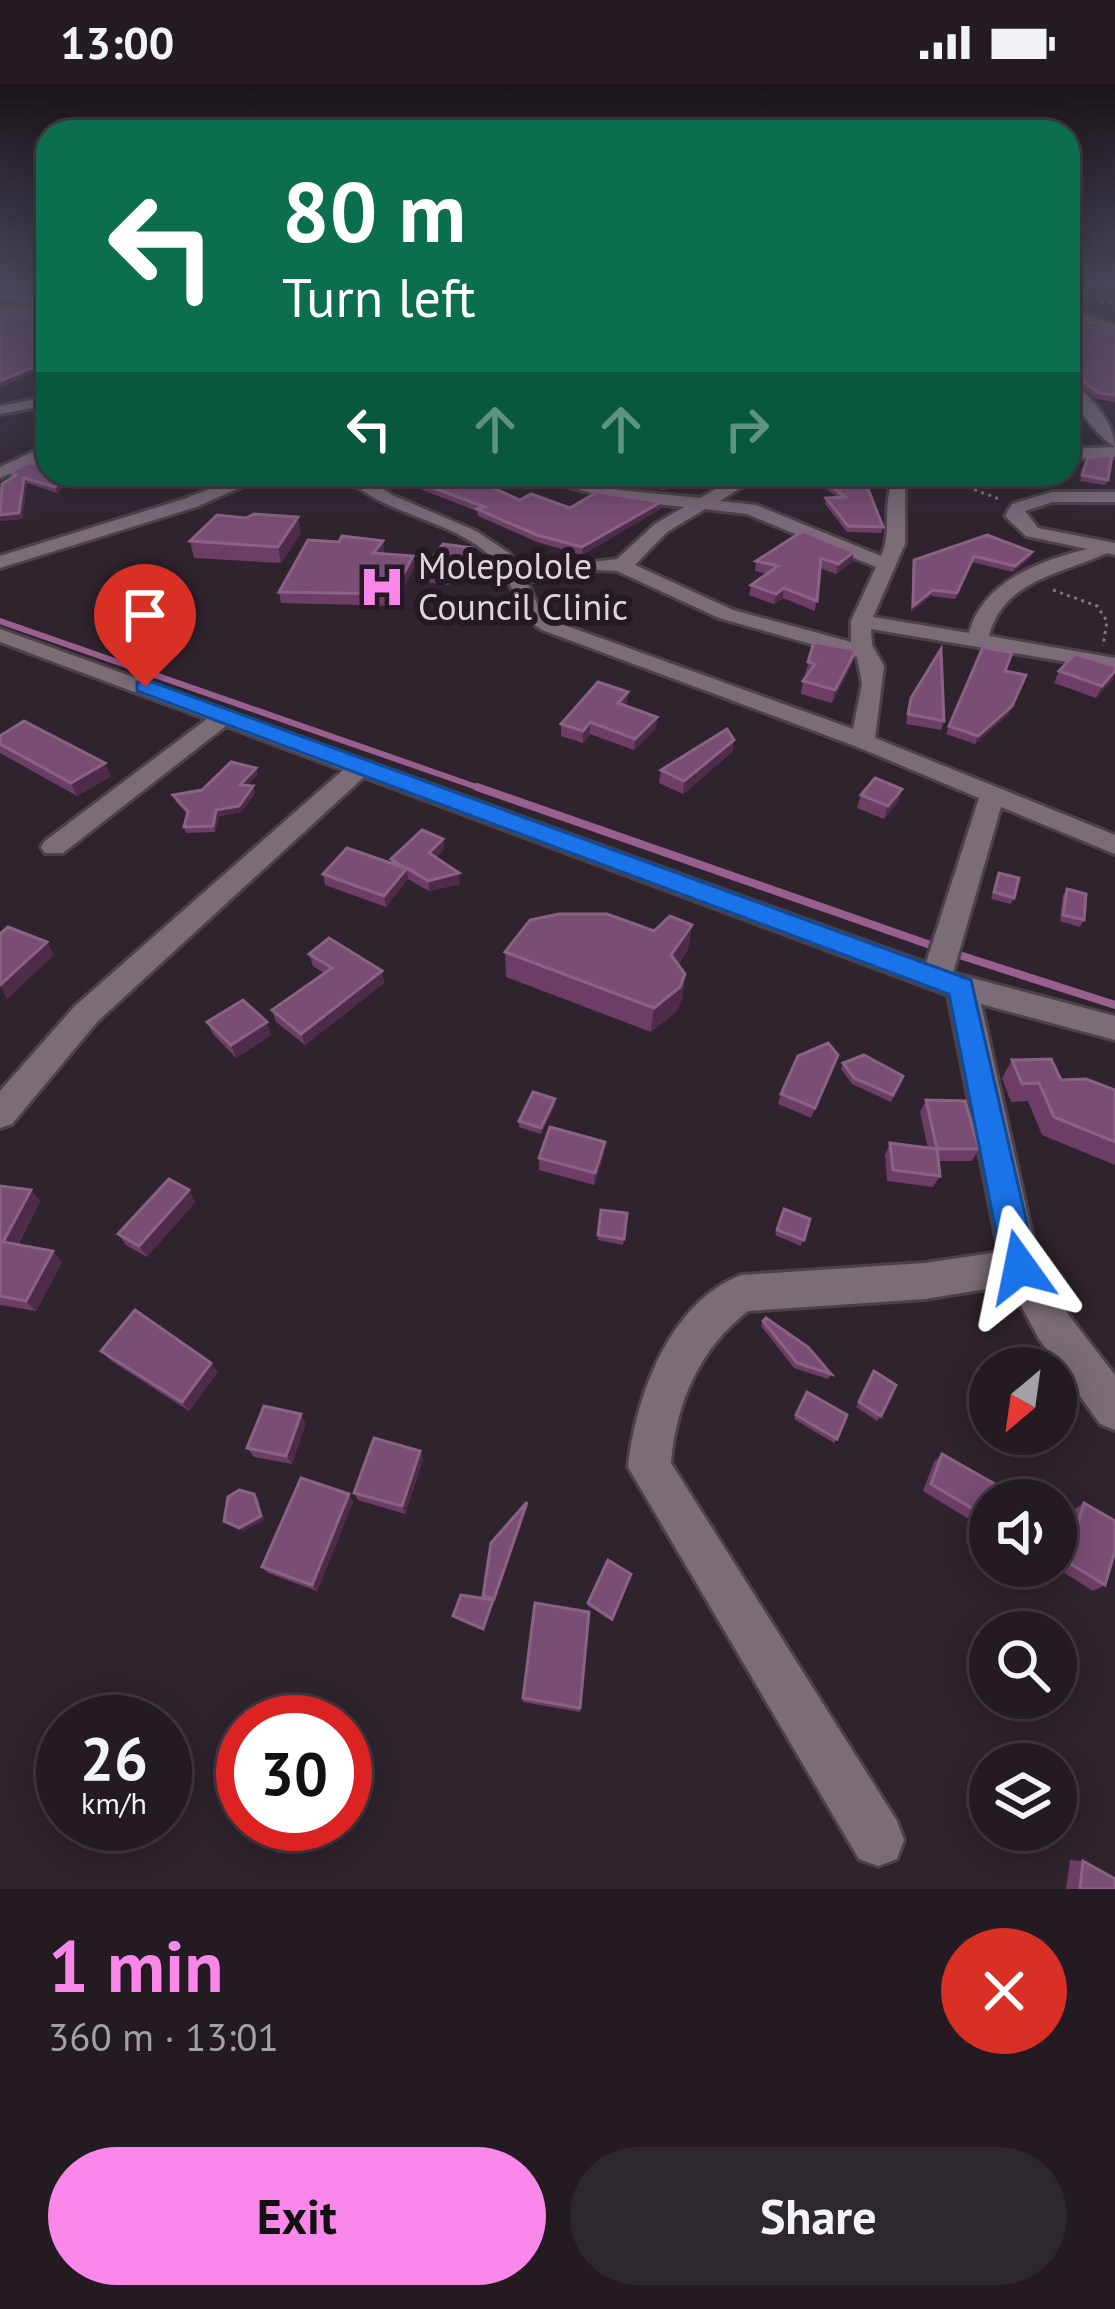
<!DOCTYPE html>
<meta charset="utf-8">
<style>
:root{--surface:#231a22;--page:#2f272f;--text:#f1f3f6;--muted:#a3a1a5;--line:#403840;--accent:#f987e9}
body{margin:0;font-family:"PT Sans",sans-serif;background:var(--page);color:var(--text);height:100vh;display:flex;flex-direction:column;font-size:45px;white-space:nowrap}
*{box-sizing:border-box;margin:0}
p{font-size:39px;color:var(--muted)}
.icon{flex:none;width:66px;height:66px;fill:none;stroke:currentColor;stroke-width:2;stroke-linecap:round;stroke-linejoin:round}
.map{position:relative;height:1805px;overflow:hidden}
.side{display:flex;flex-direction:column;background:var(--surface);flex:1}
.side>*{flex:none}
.hud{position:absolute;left:36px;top:36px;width:1044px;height:366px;border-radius:36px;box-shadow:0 6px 30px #0003,0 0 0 3px var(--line);background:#0b6e4f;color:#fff;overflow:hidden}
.needle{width:78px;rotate:209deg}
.tools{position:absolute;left:969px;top:1263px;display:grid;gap:24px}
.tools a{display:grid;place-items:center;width:108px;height:108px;border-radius:50%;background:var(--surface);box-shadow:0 6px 30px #0003,0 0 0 3px var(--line);font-size:60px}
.speed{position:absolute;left:36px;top:1611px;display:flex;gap:24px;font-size:60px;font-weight:700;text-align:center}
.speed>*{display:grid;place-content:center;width:156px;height:156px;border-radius:50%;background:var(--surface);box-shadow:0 6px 30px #0003,0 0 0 3px var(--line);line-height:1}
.speed small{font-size:30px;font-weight:400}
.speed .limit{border:18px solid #d22;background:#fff;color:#111}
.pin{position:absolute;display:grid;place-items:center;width:102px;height:102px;color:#fff;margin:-123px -51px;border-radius:50% 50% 50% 0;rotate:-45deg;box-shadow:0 0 12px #0007}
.pin .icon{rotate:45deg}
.me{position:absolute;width:132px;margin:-66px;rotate:348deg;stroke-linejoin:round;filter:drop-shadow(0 0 9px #0008)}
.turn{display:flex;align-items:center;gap:42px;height:252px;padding:0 48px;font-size:54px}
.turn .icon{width:156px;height:156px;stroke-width:2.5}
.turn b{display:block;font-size:84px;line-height:102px}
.lanes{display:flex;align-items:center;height:114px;padding:0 48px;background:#0003;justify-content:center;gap:60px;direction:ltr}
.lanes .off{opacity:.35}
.round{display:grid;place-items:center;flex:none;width:126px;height:126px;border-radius:63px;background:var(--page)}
.head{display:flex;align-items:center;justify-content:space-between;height:204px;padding:0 48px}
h1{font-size:72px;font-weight:800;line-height:90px;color:var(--accent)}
.primary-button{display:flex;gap:24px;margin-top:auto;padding:24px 48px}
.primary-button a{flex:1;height:138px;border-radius:72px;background:var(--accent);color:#111;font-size:48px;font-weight:800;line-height:138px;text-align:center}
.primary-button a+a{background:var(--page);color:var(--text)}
.status{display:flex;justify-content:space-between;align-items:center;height:84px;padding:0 60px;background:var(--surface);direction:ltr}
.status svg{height:33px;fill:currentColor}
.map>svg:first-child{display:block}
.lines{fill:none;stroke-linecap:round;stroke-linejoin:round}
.stream-far1{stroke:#985f8f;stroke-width:6}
.stream{stroke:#985f8f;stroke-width:8}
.minor-casing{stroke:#4b4149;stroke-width:6}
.path{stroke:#827780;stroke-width:3;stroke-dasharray:3 4.5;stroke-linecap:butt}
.minor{fill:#7b6c78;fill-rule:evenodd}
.wall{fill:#6e3d67}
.shaded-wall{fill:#4f2b4a}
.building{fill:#7a4d74;stroke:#8a6284;stroke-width:3}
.route{fill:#1a73e8;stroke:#114b97;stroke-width:3}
.labels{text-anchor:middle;stroke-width:12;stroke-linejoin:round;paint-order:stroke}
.far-poi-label{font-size:36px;fill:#dfd6dd;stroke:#251923;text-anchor:start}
</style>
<div class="status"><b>13:00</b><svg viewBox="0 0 49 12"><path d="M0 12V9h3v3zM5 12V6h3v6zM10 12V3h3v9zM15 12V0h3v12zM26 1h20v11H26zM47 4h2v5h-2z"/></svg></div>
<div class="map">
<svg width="1115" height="1805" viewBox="0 0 1115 1805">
<rect width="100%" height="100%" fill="#2f232d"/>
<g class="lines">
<path class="stream-far1" d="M0 537 485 706"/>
<g class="stream">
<path d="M477 703 939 864"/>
<path d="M953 869 1115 921"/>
</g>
<g class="minor-casing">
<g id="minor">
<path d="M1088 197H1100L1076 227 1115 241V249L1068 232V220Z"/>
<path d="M0 222 48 224V232L0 230Z"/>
<path d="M1068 297C1088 307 1115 340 1115 363 1098 353 1068 317 1068 297Z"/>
<path d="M48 313V321L0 330V322Z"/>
<path d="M48 361V372L0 394V383Z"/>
<path d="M1115 363V373L1068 375V365Z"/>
<path d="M248 390H271L196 423 0 484V472L184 415Z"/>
<path d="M343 390H361L392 411 476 447 509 469 522 487 617 475 655 440 684 423 619 416 520 390H550L619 406 700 414 742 390H762L720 417 756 421 881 472C894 446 879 413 898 390H915L905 403V460L873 533 969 549C983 497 1040 477 1087 465L1026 452 1005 432 1012 420 1052 408H1115V418H1053L1025 427 1038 444 1115 459V471L1107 469C1062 490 1003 496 989 552L1115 574V586L871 545 872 561 884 582 875 654 1115 751V770L1001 723 953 889 1115 932V956L981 920 1038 1177 1067 1229 1115 1291V1346L1100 1340 1039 1255 1010 1201 925 1215 748 1227C700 1264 676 1318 671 1379L897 1737 904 1756 897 1775 878 1782 859 1775 628 1383C636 1312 669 1219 741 1191L925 1179 999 1168 948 911 364 693 97 938 12 1040 0 1044V1007L75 922 343 686 226 642 63 769H45L41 763 45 757 207 635 0 558V545L926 879 979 714 855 662 542 546C514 529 515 499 496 478 457 434 384 434 343 390ZM705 425 747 430 876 483 851 537V558L733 526 635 481 667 448ZM597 486 617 487 719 534 857 573 862 600 853 645 556 538 539 524 527 498Z"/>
</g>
</g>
<g class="path">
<path d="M1101 218 1115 219"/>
<path d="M932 390 1002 416"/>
<path d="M1053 506 1097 522 1107 537 1103 562"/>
</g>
<use href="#minor" class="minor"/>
</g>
<g class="wall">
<path d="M0 197H48V223L0 218Z"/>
<path d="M1068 237 1115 250V318L1097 315 1068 293Z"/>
<path d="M1088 373 1108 396 1105 401 1080 397Z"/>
<path d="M10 388 70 390 72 395 57 409 27 399 22 435 0 437V412L12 393Z"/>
<path d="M388 390H472L467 393 520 416 570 424 661 418 660 425 582 471 537 458 478 432 477 427 388 393Z"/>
<path d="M602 390H669L665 406 607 399V391Z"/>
<path d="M807 390H839L841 403 883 399 882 404 868 405 883 443 881 449 847 448 825 420 826 414 837 413Z"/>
<path d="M995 390H1058L1055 400 1014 404Z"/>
<path d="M246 434 301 449 281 479 194 474 190 457Z"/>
<path d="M803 447 852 478 836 490 820 484 815 527 783 514 774 520 749 511 751 501 767 490 755 487 756 477Z"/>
<path d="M383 457V470L413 472 414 483 395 522 281 519 279 508 339 458Z"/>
<path d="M1032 468 1030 474 1013 488 972 478 955 515 931 512 911 528 914 476Z"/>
<path d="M472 470 448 501 419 497 418 491Z"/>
<path d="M814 558 856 566 853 578 832 619 801 610 803 597 807 591H805Z"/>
<path d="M1115 582 1113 595 1096 614 1054 599 1059 587Z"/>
<path d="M1005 587 1009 630 975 660 946 650 949 642Z"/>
<path d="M628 608 627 619 625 622 657 633 656 644 634 666 590 650 583 659 561 652V640Z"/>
<path d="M911 614 944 637 941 646 906 640Z"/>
<path d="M0 652 111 692 77 712 0 669Z"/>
<path d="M734 656 732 668 683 710 659 699 661 686Z"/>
<path d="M256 684 257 691 247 701 253 702 255 709 241 728 219 732 215 748 186 749 184 743 187 730 176 718 173 711 202 706Z"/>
<path d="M861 711 898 718 884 735 857 724Z"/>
<path d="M443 755 444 765 436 773 460 800 429 807 408 795 386 823 325 801 323 790 391 779V775Z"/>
<path d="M999 789 1014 814 1011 820 991 815Z"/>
<path d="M1067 805 1084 836 1080 843 1060 837 1063 811Z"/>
<path d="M692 841 688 865 678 881 685 890 682 915 677 927 651 948 506 893 505 868Z"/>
<path d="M309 870 382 887 384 899 305 961 276 938 272 926 324 889 313 882Z"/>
<path d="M207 938 271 951 236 974 213 950Z"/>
<path d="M1012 976 1061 996 1115 1006V1081L1042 1051 1028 1017 1011 1018 1002 994Z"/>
<path d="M843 979 903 992 891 1018 852 1000 841 985Z"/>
<path d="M834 982 811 1034 778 1020 781 1010Z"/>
<path d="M555 1015V1021L541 1050 519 1043V1037Z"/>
<path d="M926 1016 979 1065 972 1077H938L940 1092 933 1103 887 1097 885 1071 890 1059 928 1064 920 1028Z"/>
<path d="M604 1070 594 1101 539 1086V1074Z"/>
<path d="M0 1102 31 1106 40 1117 18 1161 62 1178 36 1227 0 1221Z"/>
<path d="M189 1106 195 1118 147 1173 126 1161 118 1150Z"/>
<path d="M784 1125 810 1135 801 1162 775 1151Z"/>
<path d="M627 1129 623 1161 598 1156V1151Z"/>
<path d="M763 1237 831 1290 828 1295 794 1284 761 1242Z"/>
<path d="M101 1267 218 1288 189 1327 110 1276Z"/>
<path d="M874 1287 881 1332 877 1337 856 1323Z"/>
<path d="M807 1308 837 1355 834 1359 794 1335Z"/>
<path d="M306 1339 292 1380 254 1373 247 1364Z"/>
<path d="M420 1367 423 1375 405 1430 358 1416 354 1409Z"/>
<path d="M942 1370 990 1435 980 1442 923 1407 934 1378Z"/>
<path d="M349 1410 353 1418 317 1507 268 1489 262 1483Z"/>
<path d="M1084 1419 1105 1501 1093 1507 1055 1483 1073 1426Z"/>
<path d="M631 1490 612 1537 588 1522V1519Z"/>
<path d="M589 1528 580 1628 523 1618V1614Z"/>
<path d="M1070 1776 1083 1777 1115 1805H1066Z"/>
</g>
<g class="shaded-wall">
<path d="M47 276 48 282 0 304V297Z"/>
<path d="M70 390 72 395 57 409 55 403Z"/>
<path d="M1058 390 1055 400 1014 404 1017 394Z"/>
<path d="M24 394 27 399 22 435 0 437V431Z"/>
<path d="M661 418 660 425 582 471V463Z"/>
<path d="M298 433 301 449 281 479 278 463Z"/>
<path d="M383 457 384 468 374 480 373 469Z"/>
<path d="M472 464V470L448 501V495Z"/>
<path d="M854 468 852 478 836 490 838 480Z"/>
<path d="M1032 468 1030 474 1013 488 1015 482Z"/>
<path d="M413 472 414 483 395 522 393 510Z"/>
<path d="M784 504 783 514 774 520 776 510Z"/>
<path d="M933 506 931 512 911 528 913 522Z"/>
<path d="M856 566 853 578 832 619 835 606Z"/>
<path d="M1115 587 1113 595 1096 614 1102 602Z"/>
<path d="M1026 591 1009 630 975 660 978 652Z"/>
<path d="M628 608 627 619 617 630 618 619Z"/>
<path d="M657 633 656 644 634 666 635 655Z"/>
<path d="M590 638V650L583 659V647Z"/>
<path d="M734 656 732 668 683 710 684 697Z"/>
<path d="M105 679 111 692 77 712 71 699Z"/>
<path d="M256 684 257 691 242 707 240 701Z"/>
<path d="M253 702 255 709 241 728 219 732 215 748 213 742 216 726Z"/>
<path d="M902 705 898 718 884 735 888 722Z"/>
<path d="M443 755 444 765 430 779 429 769Z"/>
<path d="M407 784 408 795 386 823 384 812Z"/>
<path d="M459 789 460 800 429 807 428 797Z"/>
<path d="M692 841 688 865 668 896 671 871Z"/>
<path d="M47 858 54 871 7 915 0 901Z"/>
<path d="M382 887 384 899 305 961 301 950Z"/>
<path d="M685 890 682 915 677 927 651 948 654 924Z"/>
<path d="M267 938 271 951 236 974 231 961Z"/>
<path d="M555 1015V1021L541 1050V1044Z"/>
<path d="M605 1058 604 1070 594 1101 595 1089Z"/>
<path d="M31 1106 40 1117 13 1169 3 1158Z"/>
<path d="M189 1106 195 1118 147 1173 139 1162Z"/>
<path d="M53 1167 62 1178 36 1227 26 1217Z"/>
<path d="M211 1279 218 1288 189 1327 182 1318Z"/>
<path d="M301 1330 306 1339 292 1380 286 1372Z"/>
<path d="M420 1367 423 1375 405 1430 402 1422Z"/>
<path d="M254 1410 258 1414 264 1436 243 1447 239 1444Z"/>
<path d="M349 1410 353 1418 317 1507 312 1501Z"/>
<path d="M527 1418 528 1422 494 1518V1515Z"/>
</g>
<g class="building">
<path d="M0 197H48V219L0 213Z"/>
<path d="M48 227V277L0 297V229L46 232Z"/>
<path d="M1068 237 1115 250V311L1099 309 1069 287 1068 292Z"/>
<path d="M1112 372 1108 396 1082 391 1088 373Z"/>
<path d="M29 379 48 380V390H70L55 403 24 394 19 429 0 431 2 400 16 391 10 388Z"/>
<path d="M396 390H462L520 416 531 410 570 424 597 408 661 418 582 463 537 451 477 425 485 423Z"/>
<path d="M607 390H668L666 398Z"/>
<path d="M816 390H839L841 403 849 390H876L883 399 866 400 883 443 848 442 826 414 845 413Z"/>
<path d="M1012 390H1055L1017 394Z"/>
<path d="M254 430 298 433 278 463 190 457 217 431 246 434Z"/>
<path d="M803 447 854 468 838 480 821 474 817 517 784 504 776 510 751 501 778 482 756 477Z"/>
<path d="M987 451 1032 468 1015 482 974 472 957 509 933 506 913 522 914 476Z"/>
<path d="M342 452 383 457 373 469 413 472 393 510 279 508 308 456 339 458Z"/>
<path d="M443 460 472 464 448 495 418 491Z"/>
<path d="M814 558 856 566 835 606 803 597 815 580 808 578Z"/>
<path d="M983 563 1012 569 1005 587 1026 591 1012 622 978 652 949 642Z"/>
<path d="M941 565 944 637 908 630 911 614Z"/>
<path d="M1075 570 1115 582V587L1102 602 1059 587Z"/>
<path d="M598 598 628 608 618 619 657 633 635 655 590 638 583 647 561 640Z"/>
<path d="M24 637 105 679 71 699 0 660V652Z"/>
<path d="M727 645 734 656 684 697 661 686Z"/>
<path d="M231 678 256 684 240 701 253 702 239 722 216 726 213 742 184 743 188 727 173 711 202 706Z"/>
<path d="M875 694 902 705 888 722 861 711Z"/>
<path d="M422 746 443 755 429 769 459 789 428 797 407 784 384 812 323 790 347 764 405 784 391 775Z"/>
<path d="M999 789 1019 794 1014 814 994 808Z"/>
<path d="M1067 805 1086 810 1084 836 1063 831Z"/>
<path d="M559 830H607L654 847 670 832 692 841 671 871 685 890 680 903 654 924 505 868 530 836Z"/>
<path d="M8 843 47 858 0 901V850Z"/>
<path d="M329 854 382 887 301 950 272 926 332 884 309 870Z"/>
<path d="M243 916 267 938 231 961 207 938Z"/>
<path d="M828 959 838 971 815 1024 781 1010 798 972Z"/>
<path d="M864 971 903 992 893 1011 854 994 843 979Z"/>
<path d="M1051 975 1061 996 1086 995 1115 1006V1058L1054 1033 1039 999 1022 1000 1012 976Z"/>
<path d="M533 1008 555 1015 541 1044 519 1037Z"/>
<path d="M926 1016 965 1017 979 1065H937Z"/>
<path d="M550 1043 605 1058 595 1089 539 1074Z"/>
<path d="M890 1059 937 1065 940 1092 893 1086Z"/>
<path d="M169 1095 189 1106 139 1162 118 1150Z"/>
<path d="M0 1102 31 1106 3 1158 53 1167 26 1217 0 1212Z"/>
<path d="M784 1125 810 1135 804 1156 777 1146Z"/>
<path d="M601 1126 627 1129 624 1155 598 1151Z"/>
<path d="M135 1226 211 1279 182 1318 101 1267Z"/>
<path d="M766 1234 808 1263 831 1290 797 1279 763 1237Z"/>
<path d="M874 1287 896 1301 881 1332 859 1318Z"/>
<path d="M807 1308 847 1331 837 1355 796 1331Z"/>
<path d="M264 1322 301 1330 286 1372 247 1364Z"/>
<path d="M374 1354 420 1367 402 1422 354 1409Z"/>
<path d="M942 1370 1000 1403 996 1416H990V1435L931 1400Z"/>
<path d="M301 1394 349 1410 312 1501 262 1483Z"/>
<path d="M239 1406 254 1410 261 1432 239 1444 224 1437 228 1413Z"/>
<path d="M527 1418 494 1515 483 1512 491 1459Z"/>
<path d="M1084 1419 1115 1437V1467L1105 1501 1066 1477Z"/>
<path d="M608 1476 631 1490 612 1535 588 1519Z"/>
<path d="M461 1511 493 1516 483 1545 453 1532Z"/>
<path d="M535 1519 589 1528 580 1624 523 1614Z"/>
<path d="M1083 1777 1115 1795V1805H1080Z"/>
</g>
<linearGradient id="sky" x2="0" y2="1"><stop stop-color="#1a1319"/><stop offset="0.44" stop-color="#474557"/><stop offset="1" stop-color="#474557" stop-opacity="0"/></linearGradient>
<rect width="1115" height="449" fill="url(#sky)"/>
<path class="route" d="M137 598H152L971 896 1037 1183 1032 1194 1020 1199 1008 1194 1003 1183 949 910 137 607Z"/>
<defs>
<g id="hospital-bare" transform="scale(3.6)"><path d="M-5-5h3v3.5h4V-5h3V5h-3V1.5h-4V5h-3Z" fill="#f987e9" stroke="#251923" stroke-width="2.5" paint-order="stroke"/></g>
</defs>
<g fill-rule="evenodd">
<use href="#hospital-bare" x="382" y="503"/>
</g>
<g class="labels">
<g class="far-poi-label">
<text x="418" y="495">Molepolole<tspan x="418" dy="41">Council Clinic</tspan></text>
</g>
</g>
</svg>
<div class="tools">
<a><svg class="needle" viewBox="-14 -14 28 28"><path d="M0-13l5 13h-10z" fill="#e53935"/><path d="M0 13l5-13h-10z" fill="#a3a1a5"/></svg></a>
<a><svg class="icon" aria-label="sound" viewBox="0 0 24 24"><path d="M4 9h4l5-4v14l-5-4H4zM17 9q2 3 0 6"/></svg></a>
<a><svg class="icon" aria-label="search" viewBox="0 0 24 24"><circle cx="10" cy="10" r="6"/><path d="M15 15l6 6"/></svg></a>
<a><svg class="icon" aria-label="layers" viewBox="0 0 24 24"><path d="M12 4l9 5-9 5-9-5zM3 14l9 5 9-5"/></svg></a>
</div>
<div class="speed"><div>26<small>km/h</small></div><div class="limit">30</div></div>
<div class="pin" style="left:145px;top:603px;background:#d93025"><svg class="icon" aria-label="arrive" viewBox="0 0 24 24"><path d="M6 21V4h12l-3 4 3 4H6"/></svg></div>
<svg class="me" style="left:1020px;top:1183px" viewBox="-20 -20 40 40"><path d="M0-17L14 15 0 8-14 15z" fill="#1a73e8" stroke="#fff" stroke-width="4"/></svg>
<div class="hud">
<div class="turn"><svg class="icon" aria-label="left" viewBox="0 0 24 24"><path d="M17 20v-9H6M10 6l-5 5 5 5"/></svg><div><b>80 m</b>Turn left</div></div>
<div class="lanes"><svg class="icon" aria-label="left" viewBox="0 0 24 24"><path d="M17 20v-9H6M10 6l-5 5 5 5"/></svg><svg class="icon off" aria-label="ahead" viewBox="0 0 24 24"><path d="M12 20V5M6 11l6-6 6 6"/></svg><svg class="icon off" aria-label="ahead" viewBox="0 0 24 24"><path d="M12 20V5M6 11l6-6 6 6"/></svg><svg class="icon off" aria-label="right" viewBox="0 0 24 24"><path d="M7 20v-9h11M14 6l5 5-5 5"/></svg></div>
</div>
</div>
<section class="side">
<div class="head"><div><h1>1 min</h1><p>360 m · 13:01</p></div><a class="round" style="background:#d93025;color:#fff"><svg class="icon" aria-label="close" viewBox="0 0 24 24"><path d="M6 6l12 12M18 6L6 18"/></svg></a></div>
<div class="primary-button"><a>Exit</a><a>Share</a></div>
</section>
